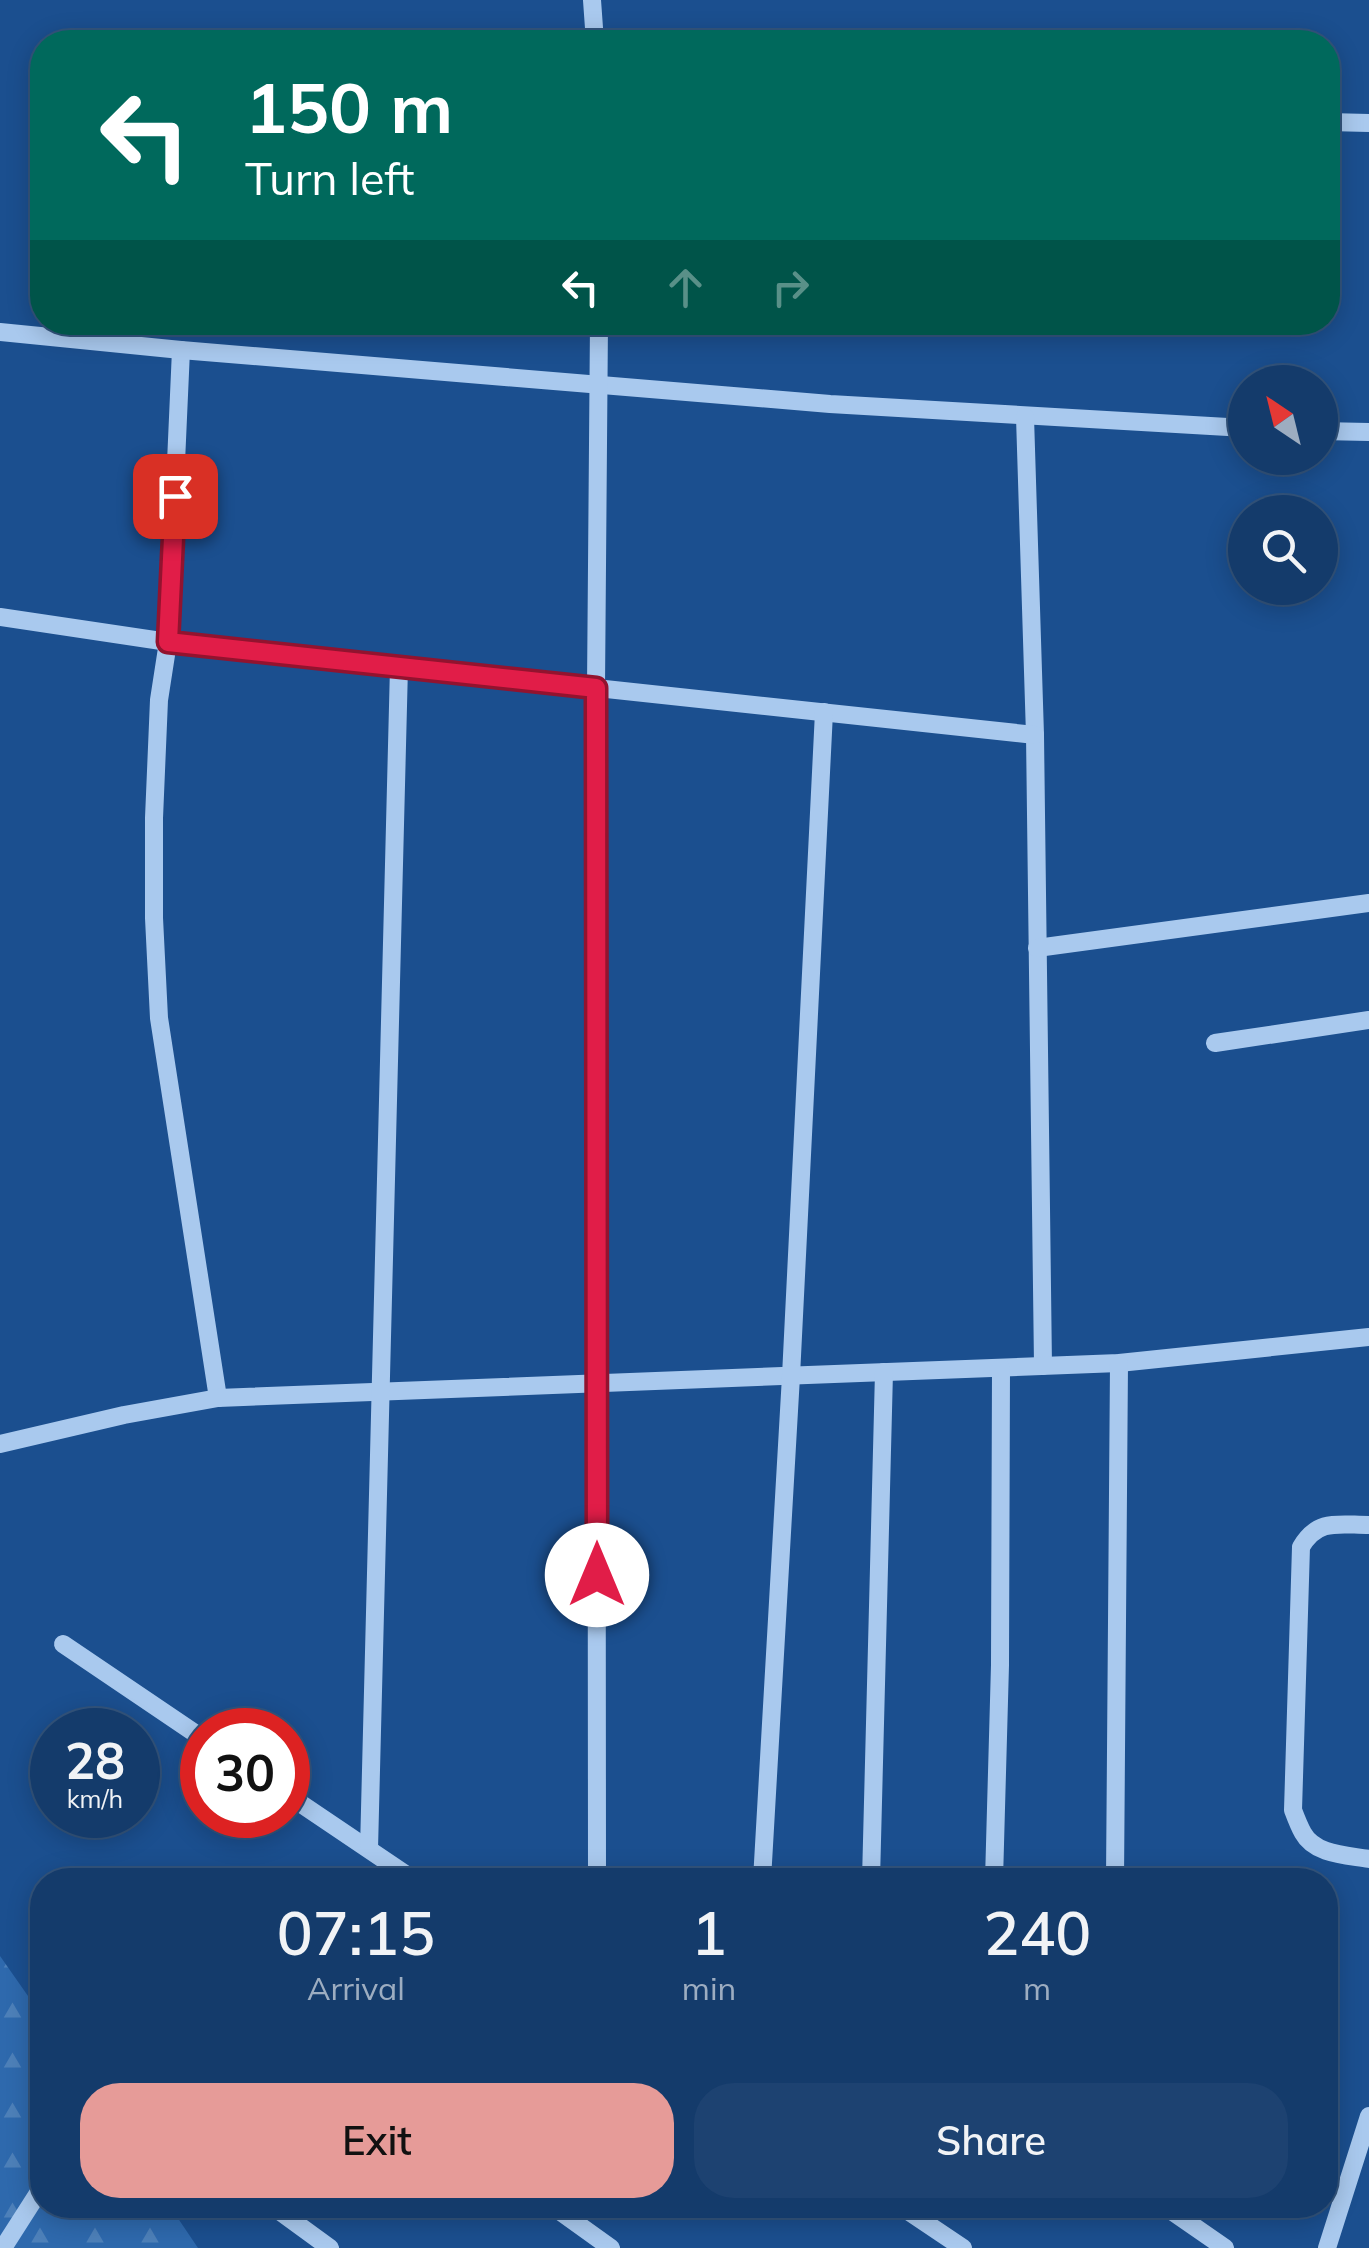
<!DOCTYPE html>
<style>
:root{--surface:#143b6b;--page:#1d4271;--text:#f1f3f6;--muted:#9dadc1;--line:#33557e;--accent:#e69b98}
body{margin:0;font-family:Mulish,sans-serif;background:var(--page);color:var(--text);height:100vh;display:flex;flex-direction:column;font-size:38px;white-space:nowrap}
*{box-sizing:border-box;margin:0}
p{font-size:32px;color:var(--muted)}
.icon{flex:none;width:55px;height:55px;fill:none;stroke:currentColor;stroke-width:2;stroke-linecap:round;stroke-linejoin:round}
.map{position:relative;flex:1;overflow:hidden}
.side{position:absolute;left:30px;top:1868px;width:1308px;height:350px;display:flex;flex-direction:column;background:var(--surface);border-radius:40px;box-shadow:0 5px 25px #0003,0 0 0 2px var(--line)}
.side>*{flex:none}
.top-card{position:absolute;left:30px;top:30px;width:1310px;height:305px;border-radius:40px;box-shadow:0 5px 25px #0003,0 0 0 2px var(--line);background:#00695c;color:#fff;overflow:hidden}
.needle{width:65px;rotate:325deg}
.fabs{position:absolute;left:1228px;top:365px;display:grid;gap:20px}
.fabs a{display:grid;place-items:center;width:110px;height:110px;border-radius:50%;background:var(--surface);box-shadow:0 5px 25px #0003,0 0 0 2px var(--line);font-size:50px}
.speed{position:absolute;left:30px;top:1708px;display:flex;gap:20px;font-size:50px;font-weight:700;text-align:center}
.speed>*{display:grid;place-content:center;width:130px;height:130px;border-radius:50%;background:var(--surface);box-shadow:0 5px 25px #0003,0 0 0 2px var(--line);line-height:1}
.speed small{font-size:25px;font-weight:400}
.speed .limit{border:15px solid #d22;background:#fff;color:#111}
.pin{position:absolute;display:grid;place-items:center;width:85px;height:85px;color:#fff;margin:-42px;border-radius:20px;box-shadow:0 5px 15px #0006}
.me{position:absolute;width:110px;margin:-55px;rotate:0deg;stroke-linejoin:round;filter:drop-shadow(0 0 8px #0008)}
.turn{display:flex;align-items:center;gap:35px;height:210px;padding:0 50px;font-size:45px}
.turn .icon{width:130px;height:130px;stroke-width:2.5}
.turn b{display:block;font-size:70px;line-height:85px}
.lanes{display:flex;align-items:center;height:95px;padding:0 50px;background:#0003;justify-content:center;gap:50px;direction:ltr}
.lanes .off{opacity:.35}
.eta{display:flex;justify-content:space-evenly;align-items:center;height:170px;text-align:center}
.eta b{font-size:60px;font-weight:600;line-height:70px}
.button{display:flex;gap:20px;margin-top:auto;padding:20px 50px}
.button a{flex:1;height:115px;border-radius:40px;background:var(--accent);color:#111;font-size:40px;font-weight:600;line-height:115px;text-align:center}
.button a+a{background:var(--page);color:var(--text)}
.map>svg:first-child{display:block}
.forest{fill:url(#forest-firs)}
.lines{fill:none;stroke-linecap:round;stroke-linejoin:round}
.minor{stroke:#a9c9ee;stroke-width:18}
.route-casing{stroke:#92132f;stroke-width:25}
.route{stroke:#e11d48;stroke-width:18}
</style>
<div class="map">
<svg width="1369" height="2248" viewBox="0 0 1369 2248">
<defs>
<pattern id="forest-firs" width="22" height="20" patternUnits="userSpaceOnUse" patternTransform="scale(2.5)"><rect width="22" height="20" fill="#2e69ad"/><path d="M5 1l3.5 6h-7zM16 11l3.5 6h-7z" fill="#4d80b9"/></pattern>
</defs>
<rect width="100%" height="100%" fill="#1b4f8f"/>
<path class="forest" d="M0 1956 42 2016V2205H169L198 2248H0Z"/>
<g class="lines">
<g class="minor">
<path d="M592 0 595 42"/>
<path d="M1328 122 1369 123"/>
<path d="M0 332 181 350 830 404 1245 428"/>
<path d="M181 350 168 642 159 700 154 818V918L159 1018 218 1398"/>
<path d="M1025 417 1035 735 1043 1366"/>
<path d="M1320 431 1369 432"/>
<path d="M0 617 168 642 1035 735"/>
<path d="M1037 948 1369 903"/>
<path d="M1215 1043 1369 1020"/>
<path d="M0 1444 124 1415 218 1398 1119 1363 1369 1337"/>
<path d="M1369 1525C1339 1525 1318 1518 1301 1547L1293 1810C1296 1818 1299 1826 1303 1833 1315 1855 1347 1855 1369 1859"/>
<path d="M63 1644 202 1738"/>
<path d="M288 1795 414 1880"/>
<path d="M369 1849 399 667"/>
<path d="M597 1880 596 688 599 322"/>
<path d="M762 1880 791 1376 824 712"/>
<path d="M871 1880 884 1372"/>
<path d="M994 1880 1000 1665 1001 1368"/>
<path d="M1115 1880 1119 1363"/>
<path d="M271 2205 330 2248"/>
<path d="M551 2205 611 2248"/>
<path d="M899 2205 963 2248"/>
<path d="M1163 2205 1225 2248"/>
<path d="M3 2248 42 2187"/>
<path d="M1327 2248 1369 2116"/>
</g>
</g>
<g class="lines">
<g class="route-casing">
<path id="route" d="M175 496 168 642 596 688 597 1575"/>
</g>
<use href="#route" class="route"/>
</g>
</svg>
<div class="fabs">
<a><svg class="needle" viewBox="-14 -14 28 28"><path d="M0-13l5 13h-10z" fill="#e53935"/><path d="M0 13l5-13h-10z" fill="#9dadc1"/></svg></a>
<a><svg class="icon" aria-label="search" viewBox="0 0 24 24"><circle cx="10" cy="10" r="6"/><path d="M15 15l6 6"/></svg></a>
</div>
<div class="speed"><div>28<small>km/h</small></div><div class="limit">30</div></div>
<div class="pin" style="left:175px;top:496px;background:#d93025"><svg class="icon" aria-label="arrive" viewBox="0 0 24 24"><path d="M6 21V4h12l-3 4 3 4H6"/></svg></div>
<svg class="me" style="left:597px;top:1575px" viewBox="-20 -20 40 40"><circle r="19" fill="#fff"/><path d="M0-13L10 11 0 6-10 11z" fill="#e11d48"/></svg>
<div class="top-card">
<div class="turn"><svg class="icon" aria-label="left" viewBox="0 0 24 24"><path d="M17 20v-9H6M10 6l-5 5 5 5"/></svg><div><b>150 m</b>Turn left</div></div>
<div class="lanes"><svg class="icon" aria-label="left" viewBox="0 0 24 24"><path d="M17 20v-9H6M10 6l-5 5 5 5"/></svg><svg class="icon off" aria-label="ahead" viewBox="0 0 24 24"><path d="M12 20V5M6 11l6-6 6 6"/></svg><svg class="icon off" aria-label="right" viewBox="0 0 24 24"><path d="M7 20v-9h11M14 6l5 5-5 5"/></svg></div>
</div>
<section class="side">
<div class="eta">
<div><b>07:15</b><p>Arrival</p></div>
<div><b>1</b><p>min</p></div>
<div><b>240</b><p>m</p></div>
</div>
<div class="button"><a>Exit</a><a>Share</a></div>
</section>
</div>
